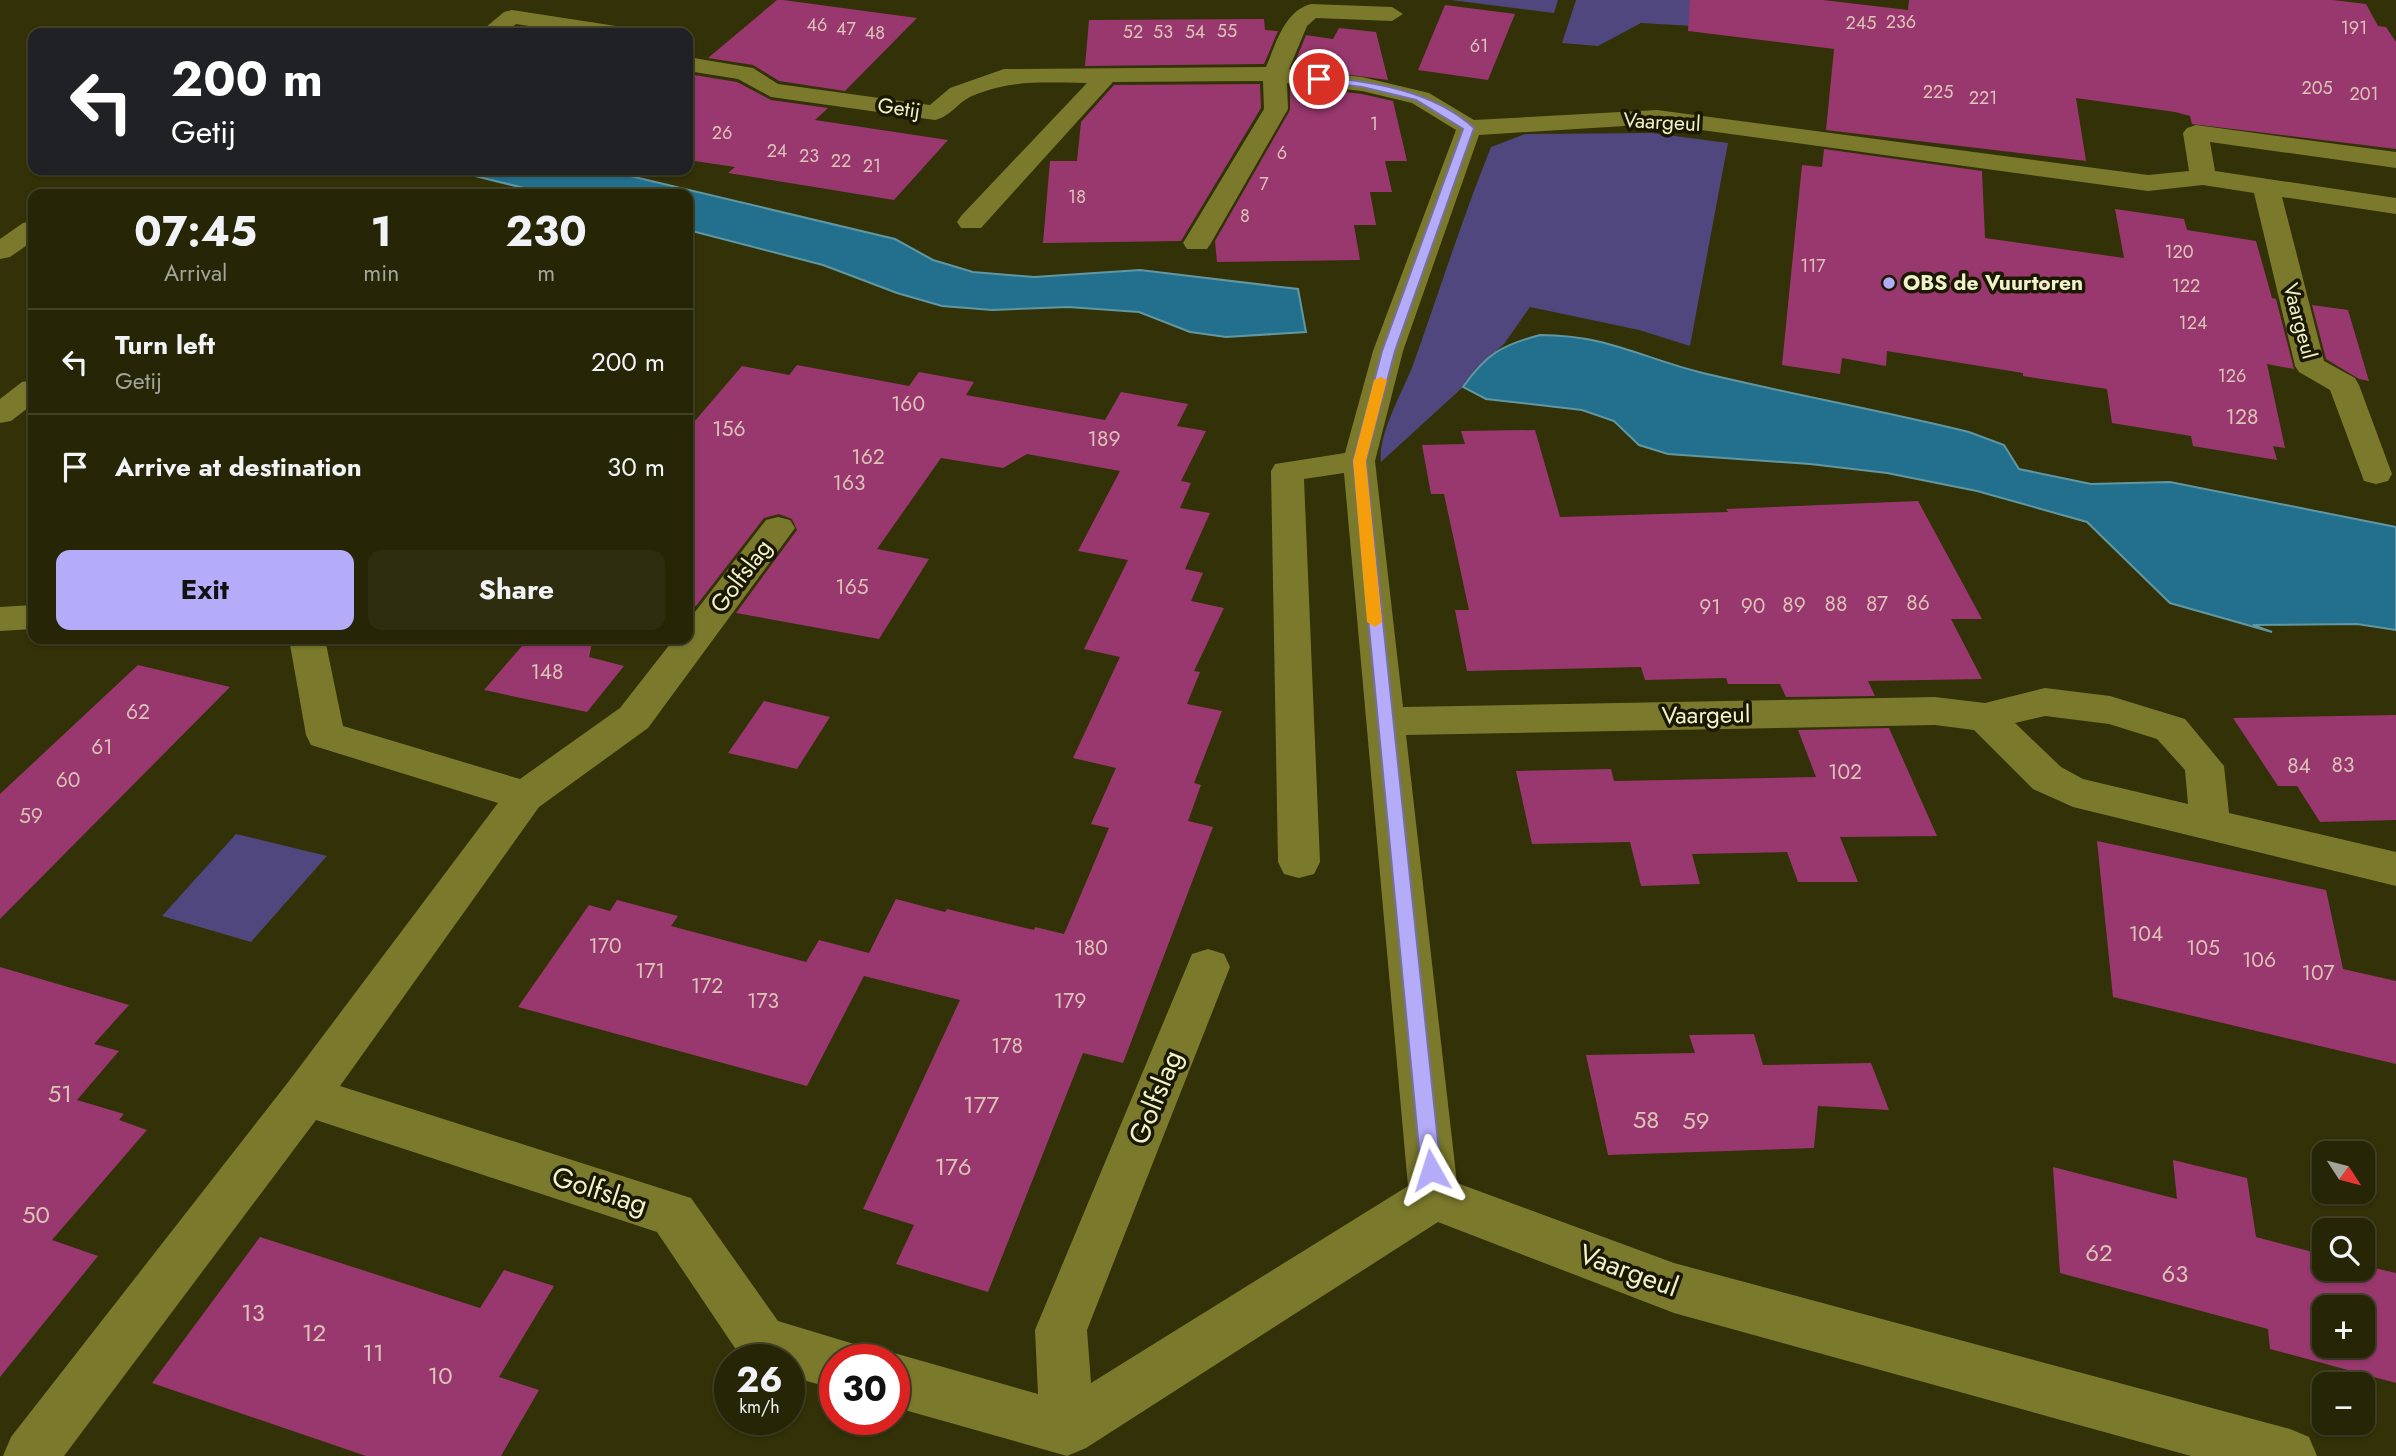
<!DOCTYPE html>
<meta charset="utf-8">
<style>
:root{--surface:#262505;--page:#2e2d0f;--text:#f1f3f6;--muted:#a4a59a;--line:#424227;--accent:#b4acf9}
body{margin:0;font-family:Jost,sans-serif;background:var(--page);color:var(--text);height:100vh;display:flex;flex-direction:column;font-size:26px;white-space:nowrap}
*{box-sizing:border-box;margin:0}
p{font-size:23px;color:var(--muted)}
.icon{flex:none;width:38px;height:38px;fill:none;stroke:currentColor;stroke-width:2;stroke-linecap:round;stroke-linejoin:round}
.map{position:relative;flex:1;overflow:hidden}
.drawer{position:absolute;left:28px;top:189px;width:665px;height:455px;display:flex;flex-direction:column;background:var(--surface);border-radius:14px;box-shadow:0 2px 5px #0004,0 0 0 2px var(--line)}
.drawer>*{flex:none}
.top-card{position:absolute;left:28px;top:28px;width:665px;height:147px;border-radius:14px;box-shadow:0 2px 5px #0004,0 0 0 2px var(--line);background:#202124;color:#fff;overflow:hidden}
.needle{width:46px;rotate:126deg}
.fabs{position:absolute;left:2312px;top:1141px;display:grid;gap:14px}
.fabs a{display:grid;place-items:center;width:63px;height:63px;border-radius:14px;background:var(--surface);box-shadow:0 2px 5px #0004,0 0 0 2px var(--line);font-size:35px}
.speed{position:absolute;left:714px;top:1344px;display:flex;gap:14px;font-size:35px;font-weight:700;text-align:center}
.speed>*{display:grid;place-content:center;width:91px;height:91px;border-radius:50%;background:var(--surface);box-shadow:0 2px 5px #0004,0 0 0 2px var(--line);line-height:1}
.speed small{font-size:18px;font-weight:400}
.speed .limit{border:10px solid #d22;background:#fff;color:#111}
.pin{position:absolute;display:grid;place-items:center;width:60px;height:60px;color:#fff;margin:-30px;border:4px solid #fff;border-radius:50%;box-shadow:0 2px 7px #0007}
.me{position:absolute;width:77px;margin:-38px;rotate:354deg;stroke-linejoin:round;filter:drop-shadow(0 0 5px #0008)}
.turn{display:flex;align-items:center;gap:24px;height:147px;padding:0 28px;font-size:32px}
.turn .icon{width:91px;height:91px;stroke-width:2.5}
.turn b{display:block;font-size:49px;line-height:60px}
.eta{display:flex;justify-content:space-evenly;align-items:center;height:119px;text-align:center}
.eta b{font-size:42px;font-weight:700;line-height:49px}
.action{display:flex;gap:14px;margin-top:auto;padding:14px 28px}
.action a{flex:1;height:80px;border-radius:14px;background:var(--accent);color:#111;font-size:28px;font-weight:700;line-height:80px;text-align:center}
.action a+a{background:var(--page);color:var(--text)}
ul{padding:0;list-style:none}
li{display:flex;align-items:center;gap:21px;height:105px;padding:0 28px;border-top:2px solid var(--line)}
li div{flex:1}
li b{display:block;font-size:26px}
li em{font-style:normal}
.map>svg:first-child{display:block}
.green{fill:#4f477e}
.water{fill:#23708e;stroke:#6197a1;stroke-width:2}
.building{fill:#99386f;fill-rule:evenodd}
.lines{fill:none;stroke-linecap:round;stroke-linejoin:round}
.minor{fill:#7b7a2c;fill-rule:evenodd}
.route{fill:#b4acf9;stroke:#7570a2;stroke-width:2}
.slow{fill:#f59e0b}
.poi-dot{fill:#b4acf9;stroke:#1a1900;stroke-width:2.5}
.labels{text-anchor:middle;stroke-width:7;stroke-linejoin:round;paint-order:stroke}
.far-number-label{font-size:18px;fill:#dbc4b5}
.far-street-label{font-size:21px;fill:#f1f2cc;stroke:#1a1900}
.far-poi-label{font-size:21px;font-weight:bold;fill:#f1f2cc;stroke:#1a1900;text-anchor:start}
.number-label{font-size:21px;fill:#dbc4b5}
.street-label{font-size:24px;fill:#f1f2cc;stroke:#1a1900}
.near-number-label{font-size:24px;fill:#dbc4b5}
.near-street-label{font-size:28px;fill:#f1f2cc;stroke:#1a1900}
</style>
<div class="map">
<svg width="2396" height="1456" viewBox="0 0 2396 1456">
<rect width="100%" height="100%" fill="#323107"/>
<g class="green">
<path d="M1451 0H1558L1554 13Z"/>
<path d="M1576 0H1703L1693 26 1641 23 1598 46 1562 43Z"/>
<path d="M1652 133 1728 143 1690 346 1639 330 1530 307 1504 344 1476 368 1463 387 1381 462C1377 436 1403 391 1413 365 1439 292 1462 219 1491 147L1525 134Z"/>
<path d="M236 834 327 856 251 942 162 916Z"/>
</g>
<g class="water">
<path d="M451 170H605L895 239 933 260 973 272 1034 277 1140 270 1298 289 1306 332 1226 337 1190 332 1139 312 1068 307 992 310 942 306 897 293 823 265 688 230V194H548Z"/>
<path d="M1540 335C1606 335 1640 357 1699 372 1789 394 1879 410 1969 432L2004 445 2019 469 2091 484 2170 482 2396 527V630L2357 624 2253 625 2272 632 2170 603 2087 522 1977 491 1887 473 1810 464 1668 454 1639 445 1614 421 1582 410 1486 399 1463 387C1486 354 1502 345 1540 335Z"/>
</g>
<g class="building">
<path d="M777 0H783L917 18 845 91 779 81 753 65 708 58Z"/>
<path d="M1690 0H1823L1908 10 1909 0H2333L2366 4 2378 26 2386 27 2396 42V149L2192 124 2190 116 2175 112 2076 98 2086 161 1826 130 1834 49 1688 31Z"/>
<path d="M1445 5 1515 14 1488 80 1418 70Z"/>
<path d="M1264 19 1265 30 1278 31 1264 64 1085 66 1089 20Z"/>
<path d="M1339 28 1376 32 1388 80 1293 67 1306 35 1333 39Z"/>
<path d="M688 74 737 82 771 100 828 108 815 120 948 140 894 200 728 173 735 167 688 160Z"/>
<path d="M1260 84 1261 108 1181 241 1043 243 1050 161H1077L1081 122 1114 85Z"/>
<path d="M1290 86 1362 94 1393 101 1407 161H1385L1392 192H1370L1376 225H1354L1360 260 1217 262 1215 241 1290 110Z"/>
<path d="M1824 149 1982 171 1985 238 2124 258 2115 209 2184 219 2187 230 2256 241 2272 298 2276 299 2294 369 2267 364 2285 448 2273 446 2277 460 2193 446 2191 436 2112 423 2107 389 2023 376V373L1887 351 1886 366 1842 358 1840 374 1782 365 1802 165 1822 167Z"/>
<path d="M2312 305 2348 310 2369 381 2359 379 2326 359Z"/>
<path d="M797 365 909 386 919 372 974 382 966 395 1105 420 1121 392 1188 404 1177 426 1206 431 1181 481 1191 483 1180 508 1210 513 1185 569 1203 573 1191 601 1224 608 1194 671 1200 672 1187 704 1222 711 1194 783 1201 785 1188 821 1213 827 1123 1063 1083 1053 988 1292 896 1264 914 1225 863 1209 960 1000 864 976 807 1086 518 1007 589 905 610 911 617 900 678 916 671 926 806 962 819 940 869 953 896 899 945 912 947 909 1034 930 1035 927 1064 934 1109 828 1091 824 1116 768 1073 758 1120 657 1084 649 1128 560 1078 551 1120 471 1027 454 1003 468 941 458 877 549 929 559 879 639 736 613 797 530 792 519 779 514 764 518 696 606 688 605V429L742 366 789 375Z"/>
<path d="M1535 430 1560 517 1728 512 1726 509 1918 501 1982 619H1951L1982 679 1868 681 1875 696 1786 697 1780 684H1728L1726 678 1645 680 1641 667 1467 671 1455 610H1469L1444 494H1431L1422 445 1465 444 1461 431Z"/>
<path d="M528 639H593L589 657 624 666 587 712 484 690Z"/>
<path d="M138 665 230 687 0 919V794Z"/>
<path d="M764 701 830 717 797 769 728 753Z"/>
<path d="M2396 715V820L2320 822 2297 786H2278L2233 718Z"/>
<path d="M1889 728 1937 836 1840 837 1858 882H1798L1787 852 1692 854 1700 884 1641 886 1630 842 1532 844 1516 771 1611 769 1614 781 1816 777 1798 730Z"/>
<path d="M2097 841 2326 890 2343 969 2396 981V1064L2113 997Z"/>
<path d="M0 967 129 1005 94 1044 119 1051 77 1100 124 1114 119 1120 147 1130 52 1240 98 1256 0 1377Z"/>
<path d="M1754 1034 1763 1065 1871 1063 1889 1110 1818 1106 1814 1148 1608 1155 1586 1055 1695 1053 1689 1035Z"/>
<path d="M2173 1160 2247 1178 2256 1237 2324 1255V1269H2362V1265L2396 1273V1383L2270 1349 2268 1329 2060 1273 2053 1167 2177 1199ZM2324 1307H2362V1346H2324Z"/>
<path d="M260 1237 480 1308 504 1270 554 1286 499 1377 539 1390 501 1456H366L152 1383Z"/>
</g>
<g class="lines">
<g class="minor">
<path d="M1311 4 1392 7 1403 14 1392 21 1316 18 1307 26 1289 69 1362 77 1429 93 1474 120 1657 110 2148 175 2189 171 2183 133 2187 128 2196 125 2396 152V168L2210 142 2215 171 2396 198V214L2282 197 2324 361 2355 378 2359 385 2392 474 2388 481 2376 484 2364 481 2330 390 2299 372 2295 366 2254 193 2203 185 2148 191 1657 124 1479 135 1403 351 1375 461 1403 707 1935 697 1985 703 2045 688 2110 696 2185 719 2224 766 2229 813 2396 852V886L2073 807 2033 789 1974 730 1935 725 1406 735 1457 1183 1674 1263 2290 1429 2309 1437 2317 1456H2191L1674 1313 1438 1222 1086 1448 1067 1456 894 1407V1360H879L894 1353 1038 1394 1035 1330 1192 954 1208 949 1224 954 1230 967 1087 1330 1091 1383 1408 1186 1344 473 1304 479 1320 862 1314 874 1299 878 1284 874 1278 862 1271 471 1275 464 1345 453 1373 351 1456 130 1412 103 1362 91 1287 83 1288 109 1211 243 1207 249H1187L1183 243 1264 109 1263 81 1113 82 981 228H961L957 222 961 216 1087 83C1042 83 1014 79 972 96 958 102 950 117 935 120L771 97 738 79 688 71V57L753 68 778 84 930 105 950 88 1004 69 1266 67C1276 44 1284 11 1311 4ZM2045 716 2109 724 2157 739 2185 770 2188 804 2083 779 2061 767 2015 723Z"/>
<path d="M512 10 616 26 627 33H573L516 24 504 33H479L504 12Z"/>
<path d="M33 221V241L10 257 0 259V239L23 223Z"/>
<path d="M33 380V404L11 421 0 423V399L22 382Z"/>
<path d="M778 517 790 520 795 528 648 728 539 807 340 1086 691 1198 778 1321 854 1344 860 1360H835V1389L789 1376V1360H743L657 1232 316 1120 64 1456H3L11 1437 289 1081 498 803 311 745 306 735 289 639H325L343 726 520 779 620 708 674 639H688V621L766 520Z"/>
<path d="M33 605V629L0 631V607Z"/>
</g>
</g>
<path class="route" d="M1319 76C1372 82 1433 90 1474 128L1395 351 1366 461 1441 1170 1438 1177 1431 1180 1424 1177 1421 1170 1353 461 1382 351 1463 129 1416 100 1362 87 1315 81Z"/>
<path class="slow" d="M1381 377 1387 380 1366 461 1382 622 1375 627 1367 622 1353 461 1374 380Z"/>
<circle class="poi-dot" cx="1889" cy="283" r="7"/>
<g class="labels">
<g class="far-number-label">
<text x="1901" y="28">236</text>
<text x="1861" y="29">245</text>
<text x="817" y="31">46</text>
<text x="2354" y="34">191</text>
<text x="846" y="35">47</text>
<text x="1227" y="37">55</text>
<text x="1133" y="38">52</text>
<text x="1163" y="38">53</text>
<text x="1195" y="38">54</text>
<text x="875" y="39">48</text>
<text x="1479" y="52">61</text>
<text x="2317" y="94">205</text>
<text x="1938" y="98">225</text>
<text x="2364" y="100">201</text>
<text x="1983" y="104">221</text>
<text x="1374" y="130">1</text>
<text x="722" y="139">26</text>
<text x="777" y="157">24</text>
<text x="1282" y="159">6</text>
<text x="809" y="162">23</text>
<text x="841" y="167">22</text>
<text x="872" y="172">21</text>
<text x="1264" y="190">7</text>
<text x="1077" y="203">18</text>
<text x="1245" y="222">8</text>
<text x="2179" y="258">120</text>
<text x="1813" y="272">117</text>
<text x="2186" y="292">122</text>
<text x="2193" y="329">124</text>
<text x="2232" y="382">126</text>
</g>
<g class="far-street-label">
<text transform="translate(899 108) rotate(8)" y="7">Getij</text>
<text transform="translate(1662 122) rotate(3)" y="7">Vaargeul</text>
<text transform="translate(2300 321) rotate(75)" y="7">Vaargeul</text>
</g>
<g class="far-poi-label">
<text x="1903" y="290">OBS de Vuurtoren</text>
</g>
<g class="number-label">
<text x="908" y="411">160</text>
<text x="2242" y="424">128</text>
<text x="729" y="436">156</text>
<text x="1104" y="446">189</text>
<text x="868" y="464">162</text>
<text x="849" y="490">163</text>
<text x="852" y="594">165</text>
<text x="1918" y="610">86</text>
<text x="1836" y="611">88</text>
<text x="1877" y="611">87</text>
<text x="1794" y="612">89</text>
<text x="1753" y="613">90</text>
<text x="1710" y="614">91</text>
<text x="547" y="679">148</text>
<text x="138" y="719">62</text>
<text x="102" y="754">61</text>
<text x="2343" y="772">83</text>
<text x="2299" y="773">84</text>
<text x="1845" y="779">102</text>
<text x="68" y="787">60</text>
<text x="31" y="823">59</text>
<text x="2146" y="941">104</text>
<text x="605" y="953">170</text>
<text x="1091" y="955">180</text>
<text x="2203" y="955">105</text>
<text x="2259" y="967">106</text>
<text x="650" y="978">171</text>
<text x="2318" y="980">107</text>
<text x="707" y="993">172</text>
<text x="763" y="1008">173</text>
<text x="1070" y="1008">179</text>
<text x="1007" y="1053">178</text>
</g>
<g class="street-label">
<text transform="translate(741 576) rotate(-53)" y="8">Golfslag</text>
<text transform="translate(1706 715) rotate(-1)" y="8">Vaargeul</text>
</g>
<g class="near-number-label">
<text x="60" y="1102">51</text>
<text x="981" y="1113">177</text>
<text x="1646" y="1128">58</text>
<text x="1696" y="1129">59</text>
<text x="953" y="1175">176</text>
<text x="36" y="1223">50</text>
<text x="2099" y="1261">62</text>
<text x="2175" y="1282">63</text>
<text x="253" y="1321">13</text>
<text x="314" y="1341">12</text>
<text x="373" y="1361">11</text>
<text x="440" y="1384">10</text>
</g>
<g class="near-street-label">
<text transform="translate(1155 1097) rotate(-68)" y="10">Golfslag</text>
<text transform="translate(600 1190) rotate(18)" y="10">Golfslag</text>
<text transform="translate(1629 1270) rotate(20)" y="10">Vaargeul</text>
</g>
</g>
</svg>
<div class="fabs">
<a><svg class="needle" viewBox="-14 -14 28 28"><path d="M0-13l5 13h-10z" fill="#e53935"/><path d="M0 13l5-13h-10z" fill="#a4a59a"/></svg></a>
<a><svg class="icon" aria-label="search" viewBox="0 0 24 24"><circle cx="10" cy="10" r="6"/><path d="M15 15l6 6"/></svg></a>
<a>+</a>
<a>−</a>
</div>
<div class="speed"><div>26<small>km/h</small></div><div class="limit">30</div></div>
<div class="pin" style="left:1319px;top:79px;background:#d93025"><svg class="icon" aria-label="arrive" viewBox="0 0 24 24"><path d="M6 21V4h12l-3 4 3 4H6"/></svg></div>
<svg class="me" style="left:1431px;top:1170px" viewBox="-20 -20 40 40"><path d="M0-17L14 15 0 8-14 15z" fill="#b4acf9" stroke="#fff" stroke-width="4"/></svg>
<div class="top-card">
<div class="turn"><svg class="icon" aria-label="left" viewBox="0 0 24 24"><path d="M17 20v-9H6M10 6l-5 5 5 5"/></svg><div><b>200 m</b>Getij</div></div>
</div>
<section class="drawer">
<div class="eta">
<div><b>07:45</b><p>Arrival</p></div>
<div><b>1</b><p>min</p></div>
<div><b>230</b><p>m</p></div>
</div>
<ul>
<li><svg class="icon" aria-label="left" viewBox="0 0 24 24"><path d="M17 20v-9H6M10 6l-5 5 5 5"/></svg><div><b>Turn left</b><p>Getij</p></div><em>200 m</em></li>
<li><svg class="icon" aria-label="arrive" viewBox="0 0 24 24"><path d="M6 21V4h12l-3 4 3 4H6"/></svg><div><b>Arrive at destination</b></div><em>30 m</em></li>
</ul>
<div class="action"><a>Exit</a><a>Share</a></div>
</section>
</div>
